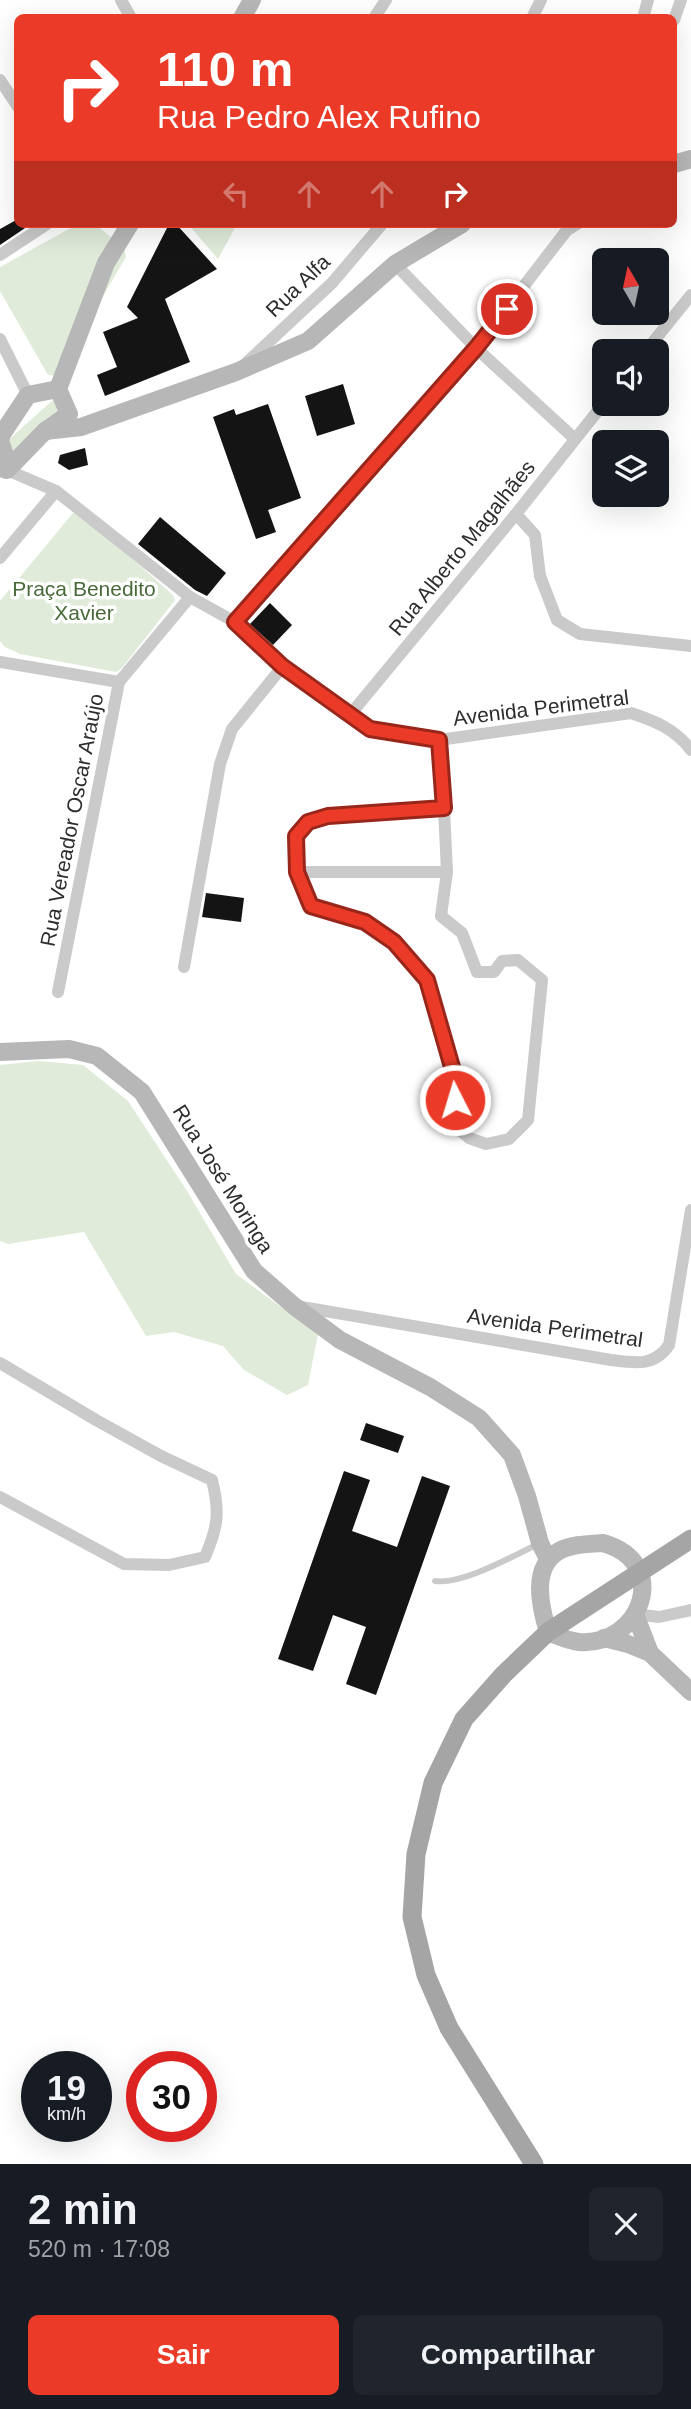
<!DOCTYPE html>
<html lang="pt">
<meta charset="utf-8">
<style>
:root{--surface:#171b24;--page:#20242c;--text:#f1f3f6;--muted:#9ea1a6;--accent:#eb3b28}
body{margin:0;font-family:Helvetica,sans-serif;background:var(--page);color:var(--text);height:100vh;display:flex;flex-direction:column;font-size:26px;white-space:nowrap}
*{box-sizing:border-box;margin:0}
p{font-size:23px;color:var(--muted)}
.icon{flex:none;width:38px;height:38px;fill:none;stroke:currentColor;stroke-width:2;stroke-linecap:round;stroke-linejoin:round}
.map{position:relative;height:2164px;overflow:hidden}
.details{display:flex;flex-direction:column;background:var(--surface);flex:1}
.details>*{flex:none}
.top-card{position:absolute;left:14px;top:14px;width:663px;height:214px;border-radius:10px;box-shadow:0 7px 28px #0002;background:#eb3b28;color:#fff;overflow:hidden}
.needle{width:46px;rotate:351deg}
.controls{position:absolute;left:592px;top:248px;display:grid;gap:14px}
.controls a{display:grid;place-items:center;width:77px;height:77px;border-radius:10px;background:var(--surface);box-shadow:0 7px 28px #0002;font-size:35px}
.speed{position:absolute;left:21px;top:2051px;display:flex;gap:14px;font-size:35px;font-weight:700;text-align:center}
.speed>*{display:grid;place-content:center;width:91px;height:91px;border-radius:50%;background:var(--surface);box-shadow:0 7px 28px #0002;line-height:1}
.speed small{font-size:18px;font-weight:400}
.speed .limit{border:10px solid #d22;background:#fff;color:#111}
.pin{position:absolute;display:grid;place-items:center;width:60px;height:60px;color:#fff;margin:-30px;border:4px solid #fff;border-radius:50%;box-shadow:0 2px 7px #0007}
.me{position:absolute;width:77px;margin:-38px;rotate:355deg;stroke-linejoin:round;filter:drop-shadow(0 0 5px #0008)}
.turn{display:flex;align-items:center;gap:24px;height:147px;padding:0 28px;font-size:32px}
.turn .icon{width:91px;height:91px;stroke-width:2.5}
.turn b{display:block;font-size:49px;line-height:60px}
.lanes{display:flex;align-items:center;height:66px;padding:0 28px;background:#0003;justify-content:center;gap:35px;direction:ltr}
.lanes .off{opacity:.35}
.round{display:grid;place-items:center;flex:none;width:74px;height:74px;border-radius:10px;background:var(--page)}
.summary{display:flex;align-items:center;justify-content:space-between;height:119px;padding:0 28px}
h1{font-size:42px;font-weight:700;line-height:52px}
.button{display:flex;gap:14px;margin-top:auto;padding:14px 28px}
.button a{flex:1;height:80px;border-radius:10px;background:var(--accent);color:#fff;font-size:28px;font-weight:700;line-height:80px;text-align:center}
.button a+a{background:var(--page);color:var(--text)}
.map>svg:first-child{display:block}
.green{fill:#e0ebda}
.building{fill:#141414}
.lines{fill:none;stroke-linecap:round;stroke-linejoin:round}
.lane{stroke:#cacaca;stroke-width:6}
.street{stroke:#cacaca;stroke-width:12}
.secondary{stroke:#b7b7b7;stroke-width:18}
.primary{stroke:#a5a5a5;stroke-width:19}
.route-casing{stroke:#99261a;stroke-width:18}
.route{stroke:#eb3b28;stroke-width:12}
.labels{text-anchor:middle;stroke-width:7;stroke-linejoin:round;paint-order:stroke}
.street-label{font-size:21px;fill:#2d2d2d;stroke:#fff}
.park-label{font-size:21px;fill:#486a39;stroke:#fff}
</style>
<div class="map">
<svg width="691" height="2164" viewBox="0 0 691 2164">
<rect width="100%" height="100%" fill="#fff"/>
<g class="green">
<path d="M78 224H95L124 248 126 257 56 376 48 375 0 291V267Z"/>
<path d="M188 224H237L218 259Z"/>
<path d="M52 401 56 402 63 410 14 457 6 442Z"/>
<path d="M73 513 83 515 173 595 175 600 122 668 116 672 20 654 5 647 0 641V601Z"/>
<path d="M39 1061 83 1065 128 1101 187 1191 236 1274 318 1334 308 1385 287 1395 244 1370 223 1346 174 1332 146 1336 84 1232 8 1244 0 1241V1065Z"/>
</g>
<g class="building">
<path d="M18 219V224H31L0 245V229Z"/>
<path d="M169 224H176L217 269 165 299 190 362 105 396 97 375 117 367 103 332 138 318 127 307Z"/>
<path d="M343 384 355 424 317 436 305 396Z"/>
<path d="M268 404 301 498 268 510 276 532 256 539 213 417 234 409 236 415Z"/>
<path d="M85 448 88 465 69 470 58 463 60 455Z"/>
<path d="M160 517 226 573 207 596 195 590 138 544Z"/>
<path d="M270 603 292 625 273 645 250 624Z"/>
<path d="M206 893 244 898 241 922 202 917Z"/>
<path d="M366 1423 404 1436 398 1453 360 1440Z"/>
<path d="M344 1471 370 1480 352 1531 397 1547 422 1476 450 1486 376 1695 346 1684 366 1627 333 1615 313 1671 278 1659Z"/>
</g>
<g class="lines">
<path class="lane" d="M435 1581C462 1585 513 1556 538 1544"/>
<g class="street">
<path d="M121 0 131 18"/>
<path d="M374 18 386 0"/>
<path d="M532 18 541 0"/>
<path d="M643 18 648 0"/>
<path d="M674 20 681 0"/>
<path d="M0 80 18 107"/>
<path d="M0 255 47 224"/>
<path d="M395 264 476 348 575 439"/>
<path d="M0 339 28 395"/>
<path d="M645 352 691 295"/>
<path d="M243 366 332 283 382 224"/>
<path d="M7 470 56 491 190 597 235 622 283 666 370 729 439 740 631 713C655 721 675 729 691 750"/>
<path d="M516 514 535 535 540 576 557 620 580 634 691 646"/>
<path d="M0 558 56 491"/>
<path d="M235 622 476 348 567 230 577 224"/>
<path d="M0 662 119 682"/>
<path d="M349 716 516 514 604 403"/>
<path d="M439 740 444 809 328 816 308 822 296 836 297 872 311 906 365 922 394 942 427 980 454 1074 455 1126 469 1138 486 1144 509 1139 528 1120 542 980 518 960 502 961 494 972H477L462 933 441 916 447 872 444 809"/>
<path d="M297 872H447"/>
<path d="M184 967 220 764 232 729 283 666"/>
<path d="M58 992 119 682 190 597"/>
<path d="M296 1306 611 1360C635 1363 654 1367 669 1345L691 1210"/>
<path d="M0 1363 96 1420 161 1456 212 1480C220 1512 218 1527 205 1557L169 1565 124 1564 0 1497"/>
<path d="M635 1614 659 1617 691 1610"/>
</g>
<g class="secondary">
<path d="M242 18 252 0"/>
<path d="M674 164 691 159"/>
<path d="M58 389 106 263 130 224"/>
<path d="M45 431 81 427 236 372 308 341 395 264 462 224"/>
<path d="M0 465 6 458 0 441 2 434 28 395 58 389 69 414 45 431 7 470 0 468"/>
<path d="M0 1052 69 1049 97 1056 142 1092 254 1271 294 1306 340 1340 430 1387 479 1418 512 1455 527 1496 540 1543 548 1559"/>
<path d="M603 1543C673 1563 640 1647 579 1642 568 1641 558 1636 548 1632 540 1606 531 1567 559 1551 572 1544 589 1544 603 1543Z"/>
<path d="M635 1614 650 1653"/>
<path d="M604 1638 628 1644 650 1653 691 1692"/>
</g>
<path class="primary" d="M534 2164 449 2028 426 1975 412 1917 416 1854 433 1783 464 1719 503 1675 548 1632 691 1539"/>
</g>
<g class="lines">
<g class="route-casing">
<path id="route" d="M455 1100 454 1074 427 980 394 942 365 922 311 906 297 872 296 836 308 822 328 816 444 808 439 740 370 729 282 666 235 622 476 348 507 309"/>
</g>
<use href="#route" class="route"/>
</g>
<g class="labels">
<g class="street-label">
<text transform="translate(298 286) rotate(-44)" y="7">Rua Alfa</text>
<text transform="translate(462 548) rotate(-51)" y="7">Rua Alberto Magalhães</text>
<text transform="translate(541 708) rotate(-7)" y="7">Avenida Perimetral</text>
<text transform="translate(72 820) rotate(-79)" y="7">Rua Vereador Oscar Araújo</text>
<text transform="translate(223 1179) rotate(58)" y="7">Rua José Moringa</text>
<text transform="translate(555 1328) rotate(8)" y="7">Avenida Perimetral</text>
</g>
<g class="park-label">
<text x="84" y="596">Praça Benedito<tspan x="84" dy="24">Xavier</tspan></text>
</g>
</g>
</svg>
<div class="controls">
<a><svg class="needle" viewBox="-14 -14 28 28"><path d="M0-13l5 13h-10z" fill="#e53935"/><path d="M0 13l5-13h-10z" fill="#9ea1a6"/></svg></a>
<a><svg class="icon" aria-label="sound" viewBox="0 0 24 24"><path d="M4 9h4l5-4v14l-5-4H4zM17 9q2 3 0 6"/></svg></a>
<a><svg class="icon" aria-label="layers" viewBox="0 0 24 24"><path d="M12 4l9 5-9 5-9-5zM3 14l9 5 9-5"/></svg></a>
</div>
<div class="speed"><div>19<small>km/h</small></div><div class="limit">30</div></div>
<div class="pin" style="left:507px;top:309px;background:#d93025"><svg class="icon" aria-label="arrive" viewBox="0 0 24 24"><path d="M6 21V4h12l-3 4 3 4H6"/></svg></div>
<svg class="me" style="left:455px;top:1100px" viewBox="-20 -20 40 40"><circle r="17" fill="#eb3b28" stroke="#fff" stroke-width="3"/><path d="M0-11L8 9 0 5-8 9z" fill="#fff"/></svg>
<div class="top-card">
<div class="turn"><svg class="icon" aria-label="right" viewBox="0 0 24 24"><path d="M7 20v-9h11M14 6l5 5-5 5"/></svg><div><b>110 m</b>Rua Pedro Alex Rufino</div></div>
<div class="lanes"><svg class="icon off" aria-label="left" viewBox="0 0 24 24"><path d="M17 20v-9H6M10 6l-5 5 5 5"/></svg><svg class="icon off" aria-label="ahead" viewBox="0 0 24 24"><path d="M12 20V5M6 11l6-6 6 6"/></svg><svg class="icon off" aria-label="ahead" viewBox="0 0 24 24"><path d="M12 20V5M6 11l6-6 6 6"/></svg><svg class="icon" aria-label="right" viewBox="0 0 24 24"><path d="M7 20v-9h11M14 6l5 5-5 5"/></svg></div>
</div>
</div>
<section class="details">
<div class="summary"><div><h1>2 min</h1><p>520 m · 17:08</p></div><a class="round"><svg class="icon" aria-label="close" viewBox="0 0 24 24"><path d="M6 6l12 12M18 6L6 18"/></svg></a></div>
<div class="button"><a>Sair</a><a>Compartilhar</a></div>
</section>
